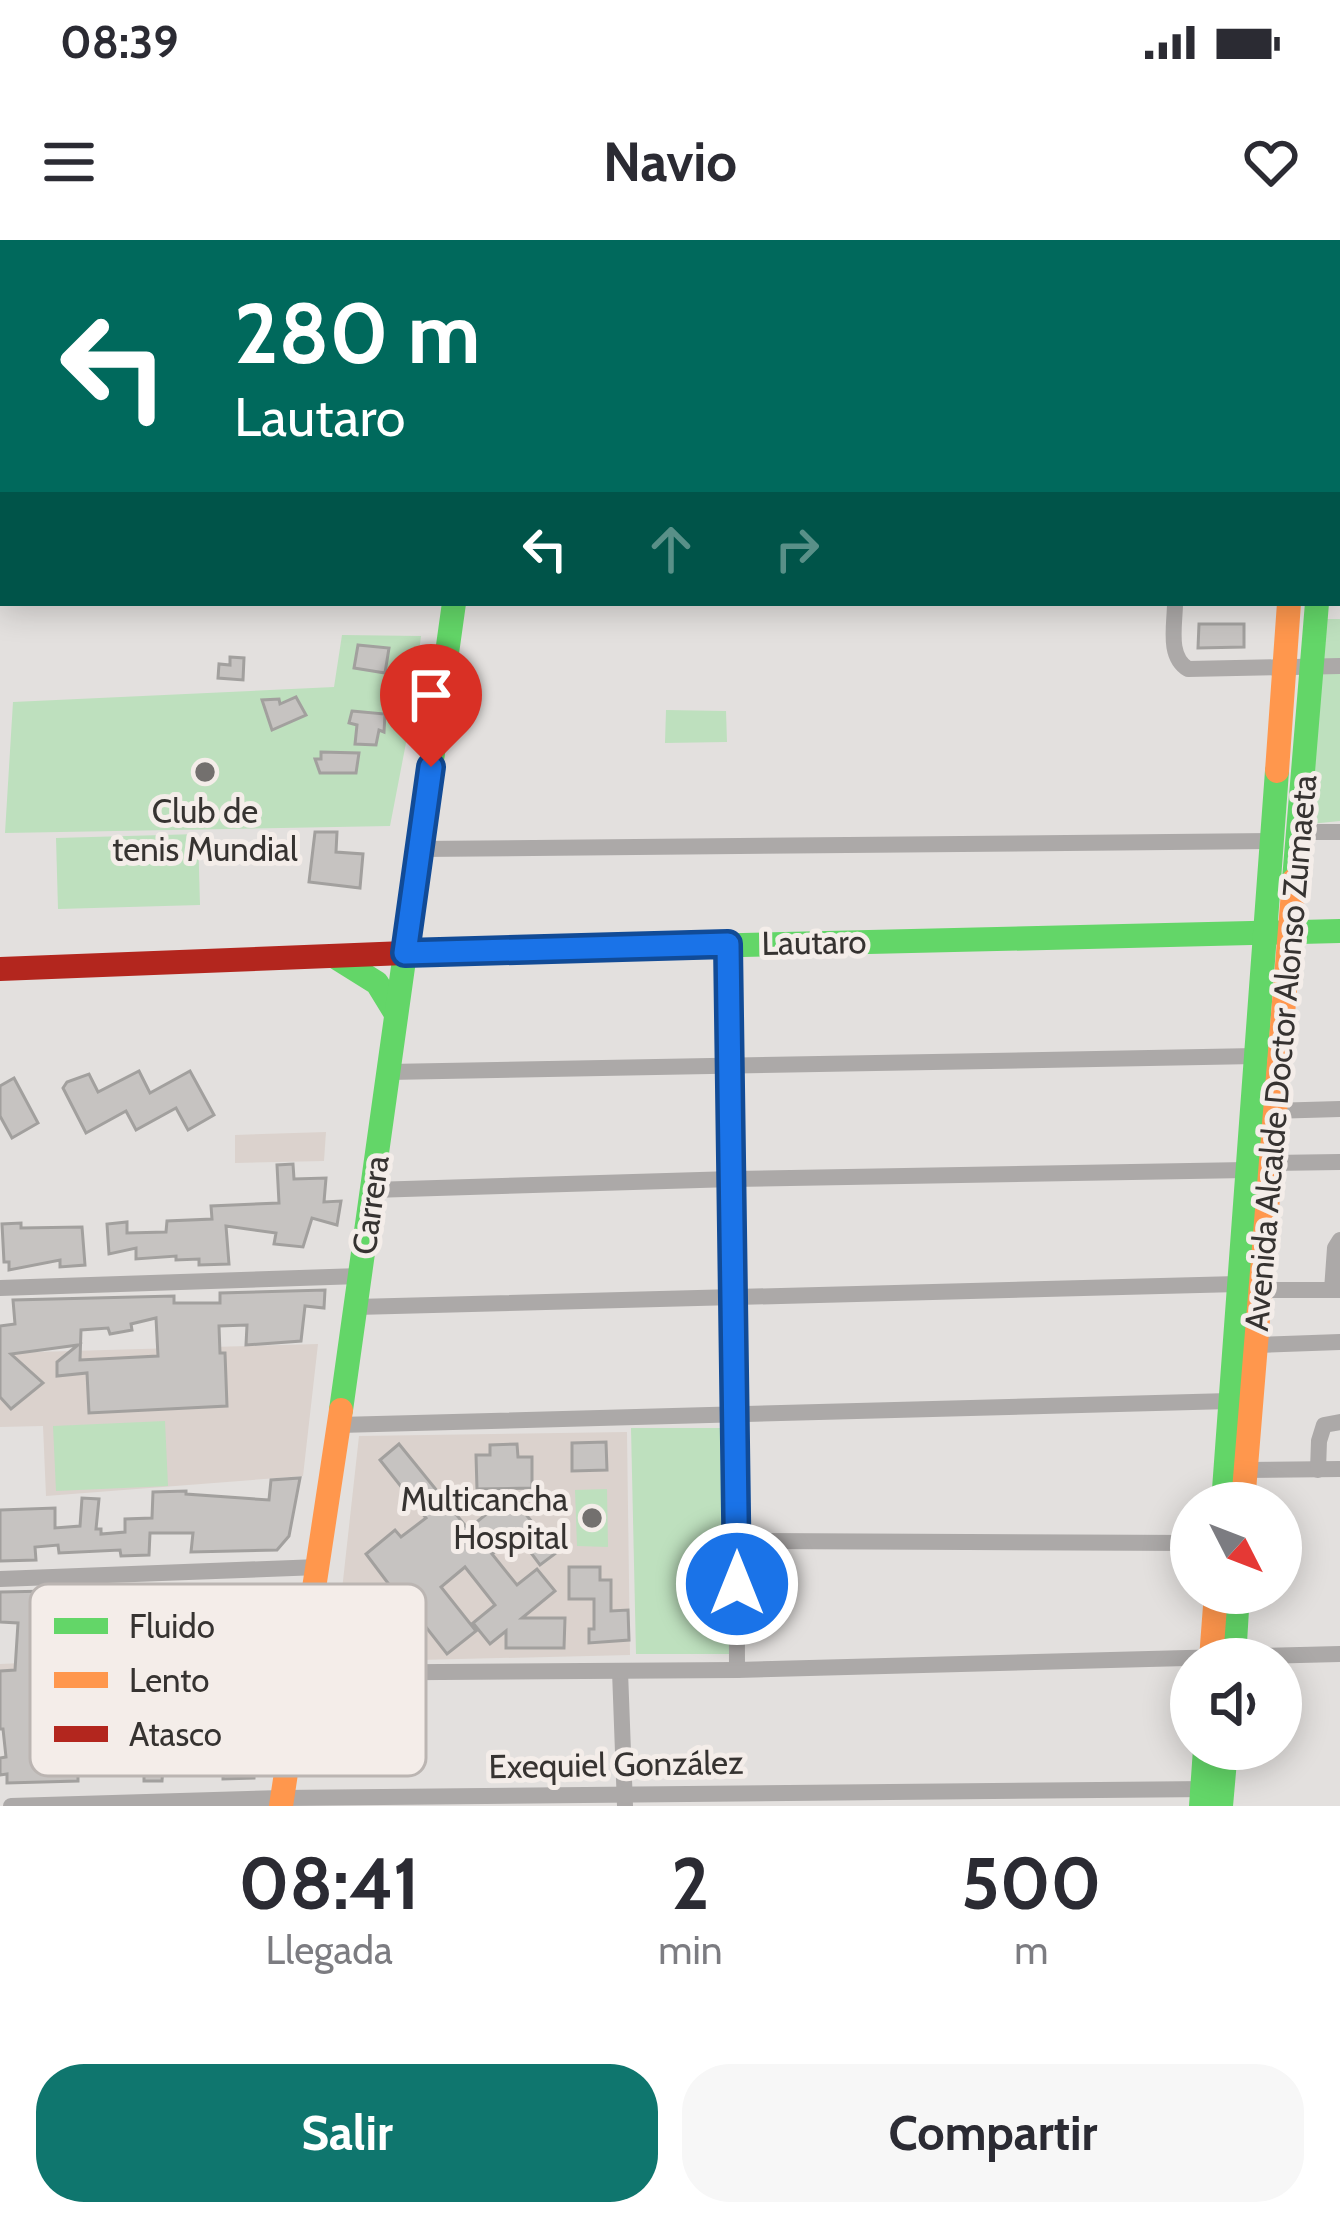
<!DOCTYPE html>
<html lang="es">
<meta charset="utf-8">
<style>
:root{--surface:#fff;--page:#f7f7f7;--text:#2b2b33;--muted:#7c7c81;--accent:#0f766e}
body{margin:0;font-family:Cabin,sans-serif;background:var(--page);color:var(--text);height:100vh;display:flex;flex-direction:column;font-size:45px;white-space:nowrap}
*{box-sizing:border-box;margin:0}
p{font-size:39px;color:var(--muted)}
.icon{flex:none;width:66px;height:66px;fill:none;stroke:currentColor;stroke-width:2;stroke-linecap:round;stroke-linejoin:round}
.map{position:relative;height:1566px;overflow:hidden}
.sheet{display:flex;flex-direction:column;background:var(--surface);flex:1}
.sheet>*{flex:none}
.hud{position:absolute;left:0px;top:0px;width:1341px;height:366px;box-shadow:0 6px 30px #0003;background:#00695c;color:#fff;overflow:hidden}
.needle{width:78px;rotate:132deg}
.fabs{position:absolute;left:1170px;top:1242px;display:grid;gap:24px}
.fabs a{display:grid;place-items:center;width:132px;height:132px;border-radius:50%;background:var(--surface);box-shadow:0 6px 30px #0003;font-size:60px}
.pin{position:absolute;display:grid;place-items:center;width:102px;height:102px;color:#fff;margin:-123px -51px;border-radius:50% 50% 50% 0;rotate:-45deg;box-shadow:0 0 12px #0007}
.pin .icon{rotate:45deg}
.me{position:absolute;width:132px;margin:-66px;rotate:0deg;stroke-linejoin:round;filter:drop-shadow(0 0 9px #0008)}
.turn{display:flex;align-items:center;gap:42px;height:252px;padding:0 36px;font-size:54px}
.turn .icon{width:156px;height:156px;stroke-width:2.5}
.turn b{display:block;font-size:84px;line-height:102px}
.lanes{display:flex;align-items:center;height:114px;padding:0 36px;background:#0003;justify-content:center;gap:60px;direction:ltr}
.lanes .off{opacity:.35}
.eta{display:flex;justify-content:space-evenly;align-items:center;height:204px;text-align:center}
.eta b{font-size:72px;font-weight:800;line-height:84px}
.primary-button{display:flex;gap:24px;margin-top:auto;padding:24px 36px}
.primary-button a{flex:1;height:138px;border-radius:48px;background:var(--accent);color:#fff;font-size:48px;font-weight:800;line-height:138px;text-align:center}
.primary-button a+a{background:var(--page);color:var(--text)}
.status{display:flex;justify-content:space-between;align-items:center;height:84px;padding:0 60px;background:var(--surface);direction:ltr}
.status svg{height:33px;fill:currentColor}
header{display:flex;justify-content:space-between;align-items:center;height:156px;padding:0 36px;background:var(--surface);font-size:54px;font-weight:800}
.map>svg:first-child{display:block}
.built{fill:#dbd2cd}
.green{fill:#bee0be}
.building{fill:#c6c3c1;stroke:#a2a09e;stroke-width:3;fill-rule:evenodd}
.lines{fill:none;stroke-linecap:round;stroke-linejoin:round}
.street{stroke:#aca9a8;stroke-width:16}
.fast{stroke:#63d668;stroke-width:24}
.slow{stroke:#ff974d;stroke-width:24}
.jam{stroke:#b3261e;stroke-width:24}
.route-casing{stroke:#114b97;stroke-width:30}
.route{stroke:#1a73e8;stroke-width:21}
.poi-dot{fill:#73706e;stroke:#f4ede9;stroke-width:4.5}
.labels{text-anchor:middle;stroke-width:10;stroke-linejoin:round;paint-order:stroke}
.poi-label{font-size:33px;fill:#363331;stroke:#f4ede9}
.street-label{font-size:33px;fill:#363331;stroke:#f4ede9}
.key{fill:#f4ede9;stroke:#bbb5b2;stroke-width:3}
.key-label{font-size:33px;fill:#363331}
</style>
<div class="status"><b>08:39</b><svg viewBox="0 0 49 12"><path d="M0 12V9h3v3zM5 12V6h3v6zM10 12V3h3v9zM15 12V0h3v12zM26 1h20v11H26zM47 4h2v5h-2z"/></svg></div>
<header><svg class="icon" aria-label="menu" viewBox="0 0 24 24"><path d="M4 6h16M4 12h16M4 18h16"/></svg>Navio<svg class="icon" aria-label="heart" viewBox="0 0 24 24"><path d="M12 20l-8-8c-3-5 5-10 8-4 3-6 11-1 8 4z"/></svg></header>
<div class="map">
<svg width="1340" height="1566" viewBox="0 0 1340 1566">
<rect width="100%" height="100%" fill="#e3e0de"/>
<g class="built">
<path d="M326 892 324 921 235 923V895Z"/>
<path d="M318 1104 303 1236 46 1256 43 1186 0 1187V1113Z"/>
<path d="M627 1192 630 1415 334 1422 359 1196Z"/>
<path d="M278 1412 271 1483 0 1490V1424Z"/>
</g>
<g class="green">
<path d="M1327 379H1340V581L1310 584Z"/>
<path d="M342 395 421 396 411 477 390 586 5 593 13 462 334 447Z"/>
<path d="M666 470 726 471 727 502 665 503Z"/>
<path d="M198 594 200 665 58 669 56 598Z"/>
<path d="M165 1181 168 1246 56 1251 53 1186Z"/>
<path d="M631 1188H735L734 1414H636Z"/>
<path d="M607 1249 608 1307 577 1306 575 1250Z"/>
</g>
<g class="building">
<path d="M1199 384H1244V407L1198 408Z"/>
<path d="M358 405 389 408 385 433 354 428Z"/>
<path d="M230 417 244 418 243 440 218 438 219 424 230 425Z"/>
<path d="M296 457 306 475 272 490 262 460 279 459 280 464Z"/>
<path d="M352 471 385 474 384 492 379 490 376 505 355 504 357 485 349 483Z"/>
<path d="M321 512 359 513 356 533H320L315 519H321Z"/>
<path d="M315 592H337L336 612 363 614 360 648 309 642Z"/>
<path d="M139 831 150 853 190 831 214 875 188 890 176 868 136 890 126 871 86 893 63 848 67 842 89 834 98 852Z"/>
<path d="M14 838 38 883 12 898 0 876V846Z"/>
<path d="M293 924 294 939 326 938 324 962 341 961 337 985 312 978 303 1007 274 1004 276 993 226 986 229 1024 199 1025V1019L176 1020V1016L136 1019V1008L109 1014 107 984 127 982V993L166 992 167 981 212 979 211 966 279 963 277 925Z"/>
<path d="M21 983V988L82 987 85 1025 60 1027V1020L9 1030V1022H4L2 984Z"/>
<path d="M325 1050 324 1068 305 1066 301 1101 246 1105 247 1085 219 1086 220 1113H225L227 1166 89 1173 87 1133 57 1136V1122L78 1105 11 1114 43 1143 11 1169 0 1157V1086L15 1084 13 1060 174 1056V1063H220V1053ZM156 1078 158 1116 80 1120 81 1090 108 1088 110 1094 132 1090 131 1084Z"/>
<path d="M606 1202 607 1230 572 1231V1203Z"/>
<path d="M399 1204 468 1289 510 1255 546 1299 558 1290 568 1304 540 1325 517 1294 492 1314 517 1345 537 1329 555 1351 522 1378H565L564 1408H506V1391L490 1404 473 1383 495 1365 465 1327 441 1347 476 1391 447 1414 415 1373 388 1394 378 1393 367 1381 368 1372 394 1351 366 1314 395 1290 401 1297 426 1278 380 1220Z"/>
<path d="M517 1204 518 1217H532V1248L477 1249 476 1215H490V1205Z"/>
<path d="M300 1238 289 1296 277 1310 191 1312 193 1293H150L149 1315 121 1316 120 1310 59 1313 58 1305 35 1307 36 1320 0 1321V1270L55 1268V1288L80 1286 82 1258 99 1259 96 1289H101V1294L125 1292V1279L152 1278 153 1252 186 1251V1254L269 1260 271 1240Z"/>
<path d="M569 1327H600V1340H611V1371L628 1370 629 1400 589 1403V1389H594V1359H569Z"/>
<path d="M204 1348 203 1383H184V1372L147 1373 145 1404H140L141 1443 167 1425 180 1439 191 1432 198 1438 227 1423 246 1444 215 1459 269 1462 268 1481 249 1482 244 1514 255 1515 254 1538 223 1539V1530L185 1533V1527H163L162 1541H144V1531H106L78 1532V1541L7 1543V1534L0 1535V1518L6 1517 3 1489H0V1431L15 1430 18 1383 0 1382V1352ZM68 1378 63 1427H36L40 1380ZM149 1481V1485L158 1484V1508H93L92 1482ZM220 1482 221 1508H181V1484Z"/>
</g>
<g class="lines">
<g class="street">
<path d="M261 0V3"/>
<path d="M328 0 329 3"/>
<path d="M403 0V3"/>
<path d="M0 106H3"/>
<path d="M1338 187H1340"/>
<path d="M0 282 3 281"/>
<path d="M1175 363C1175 385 1167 416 1188 429L1340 426"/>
<path d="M1297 592H1340"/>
<path d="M419 609 1271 601"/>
<path d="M728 704 736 1058 737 1430"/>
<path d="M388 832 1256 816"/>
<path d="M1269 871 1340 869"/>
<path d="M1271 923 1340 922"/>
<path d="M372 950 733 939 1247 930"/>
<path d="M0 1048 360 1036"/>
<path d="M1332 1050 1335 1008 1340 1000"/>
<path d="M356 1067 1238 1044 1261 1050H1340"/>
<path d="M1257 1105 1340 1102"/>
<path d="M339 1185 1230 1161"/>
<path d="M1239 1230 1340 1229"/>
<path d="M1318 1230 1319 1201 1324 1185 1340 1182"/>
<path d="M738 1301 1191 1303"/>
<path d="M0 1339 319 1327"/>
<path d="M620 1431 625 1566"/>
<path d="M304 1433 737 1430 1340 1414"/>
<path d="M11 1566 282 1558 1209 1549"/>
</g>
<g class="fast">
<path d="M504 3 505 0"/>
<path d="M1317 3 1318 0"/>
<path d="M1294 640 1317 363"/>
<path d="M405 713 1340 691"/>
<path d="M337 718 377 743 396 774"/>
<path d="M341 1170 454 363"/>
<path d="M1223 1263 1277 531"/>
<path d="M1234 1419 1238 1353"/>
<path d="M1201 1566 1205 1509"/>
<path d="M1221 1566 1226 1509"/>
</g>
<g class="slow">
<path d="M1338 67 1340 44"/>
<path d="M1277 531 1289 363"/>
<path d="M1243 1263 1294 640"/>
<path d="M1211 1419 1216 1353"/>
<path d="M281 1566 341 1170"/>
</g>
<path class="jam" d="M0 729 405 713"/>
</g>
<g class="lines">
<g class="route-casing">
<path id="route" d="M431 527 405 713 728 704 737 1344"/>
</g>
<use href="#route" class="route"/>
</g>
<g class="poi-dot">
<circle cx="205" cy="532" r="12"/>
<circle cx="592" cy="1278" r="12"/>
</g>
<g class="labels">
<g class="poi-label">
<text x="205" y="583">Club de<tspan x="205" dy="38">tenis Mundial</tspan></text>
<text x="568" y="1271" text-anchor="end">Multicancha<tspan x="568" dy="38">Hospital</tspan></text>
</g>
<g class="street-label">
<text transform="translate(814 702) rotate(-1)" y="12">Lautaro</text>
<text transform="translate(1280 813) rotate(-85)" y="12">Avenida Alcalde Doctor Alonso Zumaeta</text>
<text transform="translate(370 965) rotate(-82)" y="12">Carrera</text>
<text transform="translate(616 1524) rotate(-1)" y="12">Exequiel González</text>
</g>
</g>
<rect x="30" y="1344" width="396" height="192" rx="18" class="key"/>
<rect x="54" y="1378" width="54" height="16" fill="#63d668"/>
<rect x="54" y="1432" width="54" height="16" fill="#ff974d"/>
<rect x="54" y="1486" width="54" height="16" fill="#b3261e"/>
<g class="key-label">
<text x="129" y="1398">Fluido</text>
<text x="129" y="1452">Lento</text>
<text x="129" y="1506">Atasco</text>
</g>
</svg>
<div class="fabs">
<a><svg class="needle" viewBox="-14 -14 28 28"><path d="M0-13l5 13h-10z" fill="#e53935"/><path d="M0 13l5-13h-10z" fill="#7c7c81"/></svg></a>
<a><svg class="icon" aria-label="sound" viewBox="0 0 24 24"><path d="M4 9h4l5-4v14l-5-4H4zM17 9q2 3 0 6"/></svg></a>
</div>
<div class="pin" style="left:431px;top:527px;background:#d93025"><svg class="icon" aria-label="arrive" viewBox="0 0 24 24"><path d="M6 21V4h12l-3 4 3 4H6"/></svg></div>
<svg class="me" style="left:737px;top:1344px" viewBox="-20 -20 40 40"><circle r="17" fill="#1a73e8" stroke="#fff" stroke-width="3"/><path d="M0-11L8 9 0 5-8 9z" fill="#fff"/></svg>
<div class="hud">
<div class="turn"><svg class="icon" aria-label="left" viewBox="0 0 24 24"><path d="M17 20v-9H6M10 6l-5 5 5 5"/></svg><div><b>280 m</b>Lautaro</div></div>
<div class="lanes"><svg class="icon" aria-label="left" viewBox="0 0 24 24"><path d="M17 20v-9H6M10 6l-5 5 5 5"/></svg><svg class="icon off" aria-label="ahead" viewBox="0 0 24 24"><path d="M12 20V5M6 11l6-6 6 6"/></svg><svg class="icon off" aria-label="right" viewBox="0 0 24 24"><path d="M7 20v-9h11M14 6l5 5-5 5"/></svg></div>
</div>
</div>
<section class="sheet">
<div class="eta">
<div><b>08:41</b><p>Llegada</p></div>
<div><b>2</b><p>min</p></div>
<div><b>500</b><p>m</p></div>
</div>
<div class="primary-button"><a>Salir</a><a>Compartir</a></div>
</section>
